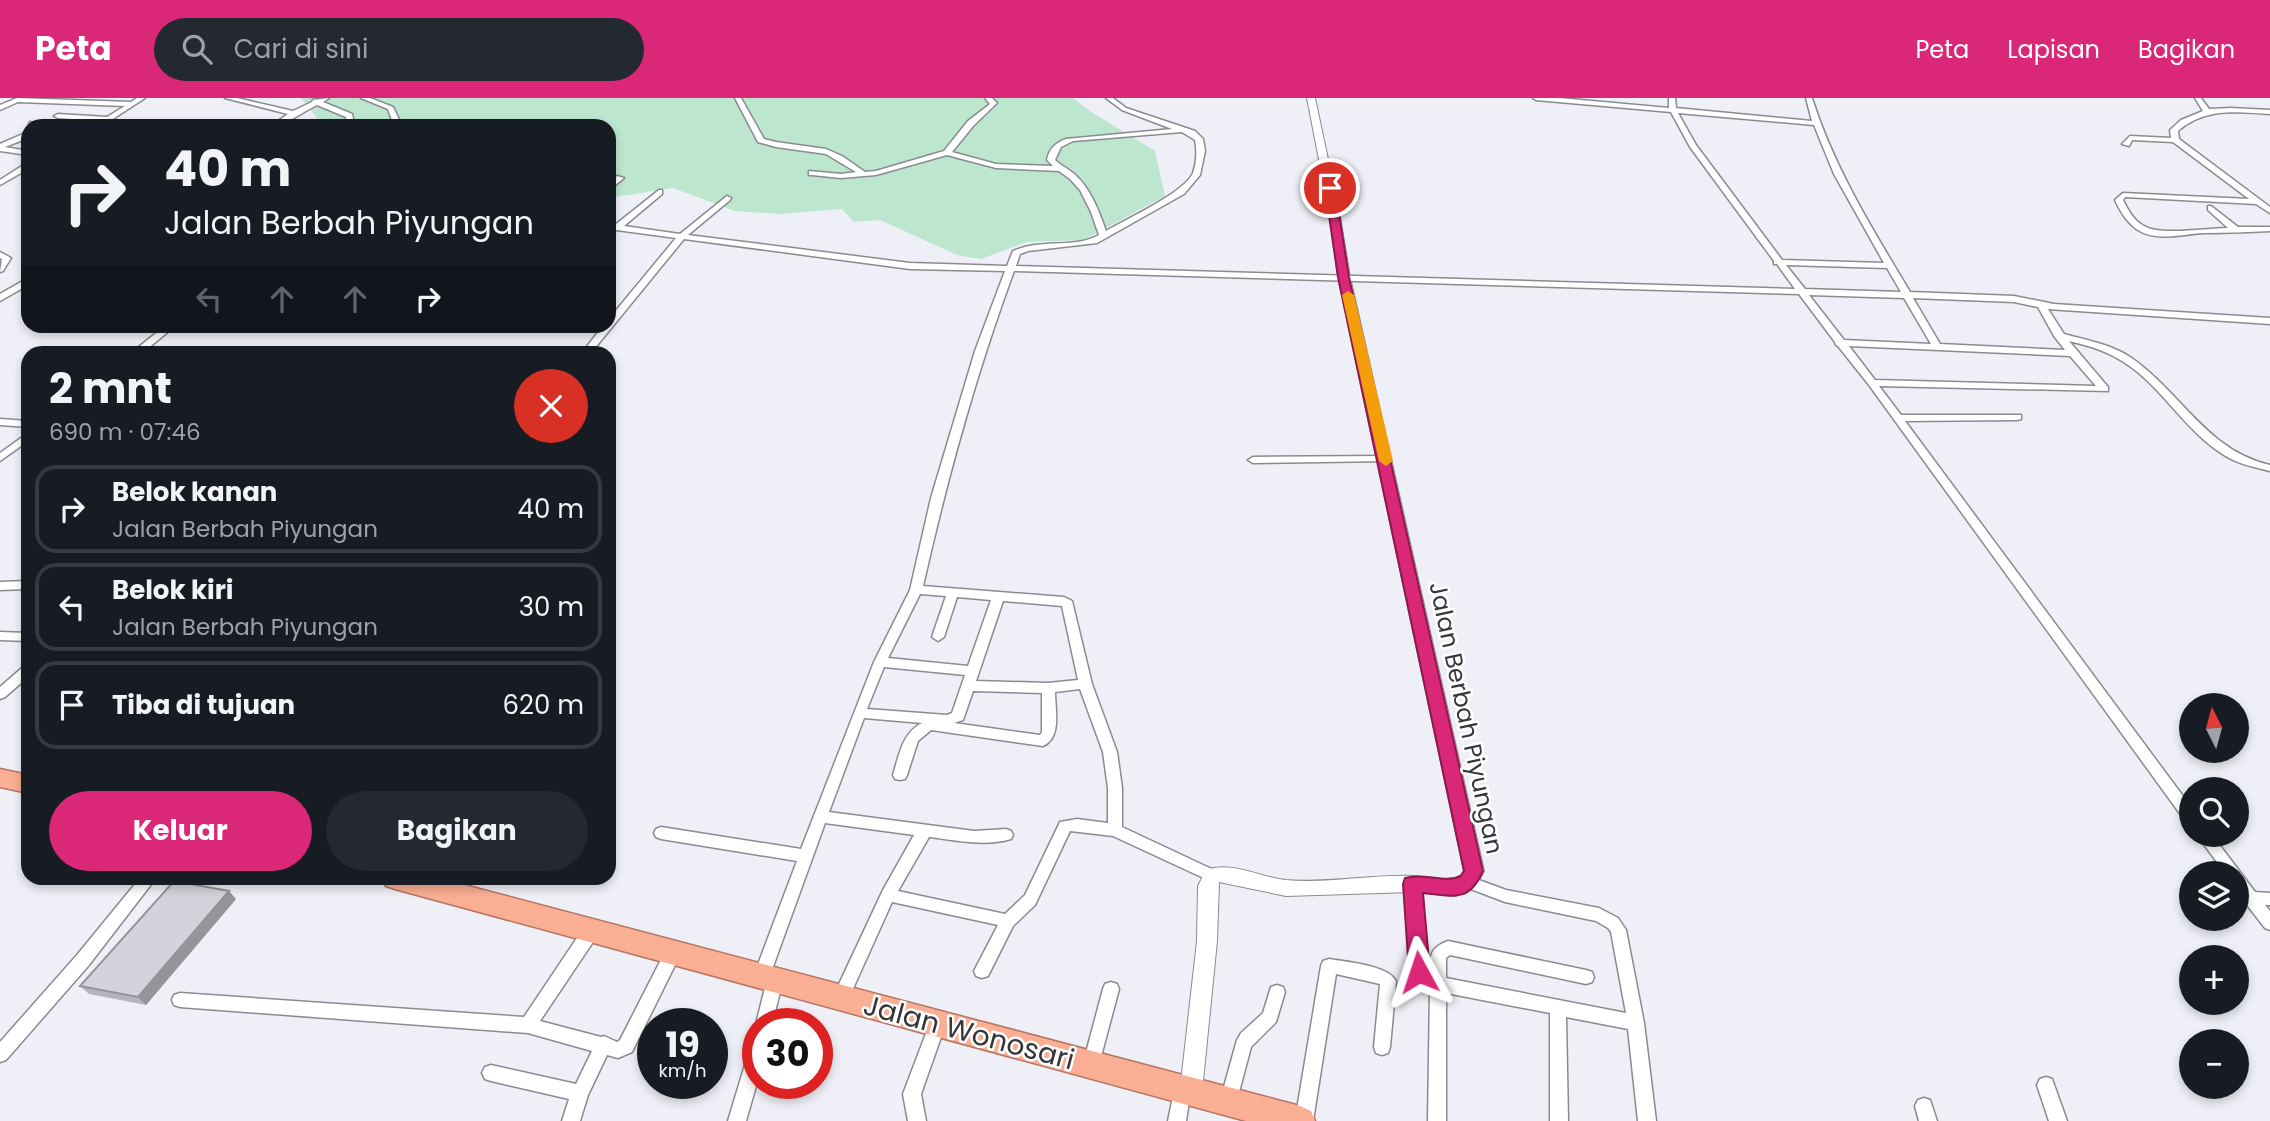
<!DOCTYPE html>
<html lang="id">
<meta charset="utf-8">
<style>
:root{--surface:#171b24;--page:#242831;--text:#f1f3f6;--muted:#9ea1a6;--line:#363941;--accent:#db2777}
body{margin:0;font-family:Poppins,sans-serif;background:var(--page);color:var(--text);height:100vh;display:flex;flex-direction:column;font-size:26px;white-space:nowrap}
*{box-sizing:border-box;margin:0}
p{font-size:23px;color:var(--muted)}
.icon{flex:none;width:38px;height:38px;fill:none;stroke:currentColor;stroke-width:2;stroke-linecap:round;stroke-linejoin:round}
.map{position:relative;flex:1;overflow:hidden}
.details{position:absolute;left:21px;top:248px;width:595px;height:539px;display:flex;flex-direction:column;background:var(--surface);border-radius:21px;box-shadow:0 4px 10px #0003}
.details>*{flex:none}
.guide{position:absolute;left:21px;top:21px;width:595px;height:214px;border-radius:21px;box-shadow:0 4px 10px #0003;background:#171b24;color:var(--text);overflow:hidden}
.needle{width:46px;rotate:354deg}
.controls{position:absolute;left:2179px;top:595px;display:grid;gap:14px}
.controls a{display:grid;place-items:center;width:70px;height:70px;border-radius:50%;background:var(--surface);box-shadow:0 4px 10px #0003;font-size:35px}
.speed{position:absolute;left:637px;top:910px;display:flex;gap:14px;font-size:35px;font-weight:700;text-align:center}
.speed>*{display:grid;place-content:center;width:91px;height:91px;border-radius:50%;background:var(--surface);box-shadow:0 4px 10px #0003;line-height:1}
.speed small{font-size:18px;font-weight:400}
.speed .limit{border:10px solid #d22;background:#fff;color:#111}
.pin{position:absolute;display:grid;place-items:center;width:60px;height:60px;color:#fff;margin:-30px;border:4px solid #fff;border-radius:50%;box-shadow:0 2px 7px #0007}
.me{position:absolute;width:77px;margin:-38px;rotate:355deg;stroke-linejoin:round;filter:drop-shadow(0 0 5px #0008)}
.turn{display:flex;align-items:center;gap:24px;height:147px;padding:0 28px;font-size:32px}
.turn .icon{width:91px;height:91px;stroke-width:2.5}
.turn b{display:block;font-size:49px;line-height:60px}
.lanes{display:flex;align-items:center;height:66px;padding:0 28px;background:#0003;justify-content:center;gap:35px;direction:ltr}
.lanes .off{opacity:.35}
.round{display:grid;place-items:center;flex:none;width:74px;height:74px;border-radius:37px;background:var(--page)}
.summary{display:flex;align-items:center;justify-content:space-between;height:119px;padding:0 28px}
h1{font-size:42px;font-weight:700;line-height:52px}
.button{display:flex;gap:14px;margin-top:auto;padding:14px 28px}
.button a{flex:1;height:80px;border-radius:42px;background:var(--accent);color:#fff;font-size:28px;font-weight:700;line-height:80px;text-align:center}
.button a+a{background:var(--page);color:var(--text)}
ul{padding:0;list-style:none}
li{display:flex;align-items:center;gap:21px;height:88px;margin:0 14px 10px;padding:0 14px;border:4px solid var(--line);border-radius:21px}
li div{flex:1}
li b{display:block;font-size:26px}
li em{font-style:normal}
header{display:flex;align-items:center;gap:42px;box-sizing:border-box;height:98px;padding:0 35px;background:var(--accent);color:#fff}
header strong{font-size:33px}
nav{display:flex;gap:38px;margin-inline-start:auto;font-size:24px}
.search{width:490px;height:63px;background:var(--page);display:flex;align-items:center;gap:18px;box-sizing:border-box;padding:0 24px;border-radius:38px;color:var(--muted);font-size:26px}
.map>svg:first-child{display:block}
.green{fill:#bce7ce}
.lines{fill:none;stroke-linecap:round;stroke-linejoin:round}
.minor-casing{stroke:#8a8a91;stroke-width:3}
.tertiary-casing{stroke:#8a8a91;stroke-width:2}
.trunk-casing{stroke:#b57663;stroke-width:3}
.minor{fill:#fff;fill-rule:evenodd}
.tertiary{fill:#fff;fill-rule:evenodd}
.trunk{fill:#faae94;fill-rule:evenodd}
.wall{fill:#b5b6bc}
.shaded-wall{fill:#949499}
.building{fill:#d3d4db;stroke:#949499;stroke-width:2}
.route{fill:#db2777;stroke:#8e194d;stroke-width:2}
.slow{fill:#f59e0b}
.labels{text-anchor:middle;stroke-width:5;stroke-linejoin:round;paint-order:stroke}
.street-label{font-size:24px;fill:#363639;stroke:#fff}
.near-street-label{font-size:28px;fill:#363639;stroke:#fff}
</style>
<header>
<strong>Peta</strong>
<div class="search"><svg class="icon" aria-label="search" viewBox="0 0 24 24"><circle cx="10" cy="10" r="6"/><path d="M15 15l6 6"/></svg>Cari di sini</div>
<nav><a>Peta</a><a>Lapisan</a><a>Bagikan</a></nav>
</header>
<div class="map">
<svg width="2270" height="1023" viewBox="0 0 2270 1023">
<rect width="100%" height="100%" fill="#eff0f7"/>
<path class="green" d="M301 0H1073L1090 13 1155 53 1165 98 1084 142 1027 144 981 161 957 157 880 122 854 124 842 111 781 116 735 113 673 90 609 100V28H323Z"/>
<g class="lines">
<g class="minor-casing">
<g id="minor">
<path d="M17 0 131 4 137 0H145L102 28H93L100 23 58 20 54 18 58 16 107 19 125 8 18 4 0 12V7Z"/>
<path d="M225 0H237L293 13 312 4 313 2 329 0 323 4 352 16 355 28H347L346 19 317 7C304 13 285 28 271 28L288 16Z"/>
<path d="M361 0H370L393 9 402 28H394L388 11Z"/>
<path d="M735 0H741L764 41 776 44 826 51 842 58 865 74 876 73 944 53 968 23 990 6 985 0H992L997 5 974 27 952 54 996 66 1053 68 1047 62C1049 51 1055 45 1066 41L1172 31 1122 12 1106 0H1113L1126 10 1195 33 1203 41 1205 53 1200 77 1184 96 1097 145 1028 153 1020 156 1016 168 1795 191 1777 166H1774V163L1690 49 1671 14 1536 2 1533 0H1559L1669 10V0H1675L1676 10 1812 23 1806 0H1812C1834 70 1873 132 1910 194L2014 198 2054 206 2270 220V226L2048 211 2064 236C2086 242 2110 246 2130 259 2181 294 2206 352 2270 367V373C2254 369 2238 366 2224 357 2182 331 2159 282 2115 259 2101 251 2085 247 2069 243L2108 289V293L1879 288 1901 317H2021V321L2017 322 1905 323 2191 709V726L2186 724 1869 287 1838 248 1836 247 1835 244 1799 196 1014 173C976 276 947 381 923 488L1064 499 1072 503 1092 586 1117 654 1122 690V729L1218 774 1221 778 1218 782 1213 784 1208 782 1113 738 1070 733 1035 807 1013 828 988 878 982 880 976 878 974 873 998 827 892 804 847 904 841 906 835 904 833 899 883 792 914 737 825 725 770 877 775 875 781 877 783 882 772 926H758V931L756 926 767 882 762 884 756 882 754 877 797 763 661 741 656 739 654 735 656 731 661 729 801 751 874 564 910 492 931 400 975 253 1005 173 910 171 684 141 590 256H581L603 228H609V221L676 140 609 131V127H615L659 92H662V96L624 128 680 136 727 98 731 100 730 102 688 137 910 165 1007 168 1013 153C1042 140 1074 151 1099 137L1091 114 1080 92 1070 81 1059 73 996 70 947 57 876 77 841 80 812 77H809V73L841 76 856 74 826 56 776 49 758 44ZM1678 15 1814 27 1834 76 1884 165 1782 162 1696 47ZM1182 34 1195 42C1197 52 1197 64 1193 75 1184 95 1126 121 1106 133 1099 113 1090 89 1073 75 1067 70 1060 67 1055 62L1061 49 1073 43ZM1786 167 1887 170 1901 194 1805 191ZM1809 197 1904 200 1931 246 1844 242ZM1913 200 2014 204 2038 209 2054 238 2065 252 1940 246ZM1849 248 2070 258 2096 288 1875 282ZM920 496 946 498 932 539 938 543 944 539 957 499 991 502 968 568 888 560ZM1003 503 1062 508 1078 582 1048 585 976 583ZM884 569 965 577 952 615 947 617 867 611ZM1080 591 1103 654 1108 690V725L1077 721 1060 724 1025 797 1005 816 898 793 929 739C955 742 985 749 1011 741L1013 737 1011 733 1006 731 974 733 829 714 864 620 922 625C902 635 899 658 893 677L895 681 900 682 905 681 907 677 918 643 931 632 1043 648C1062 640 1055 611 1055 594ZM973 593 1042 595V634L1040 637 954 625 963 622Z"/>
<path d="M2195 0H2201L2209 11 2231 10 2270 12V16C2237 14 2205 9 2178 33L2179 41 2270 109V115L2256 106 2125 99 2123 102C2128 112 2134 123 2144 128 2160 138 2208 130 2228 130L2208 112V108H2211L2238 129H2270V133C2248 134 2226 135 2204 135 2183 136 2157 144 2138 132 2128 126 2120 113 2115 102L2123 95 2249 101 2173 44 2132 42 2129 48 2122 46 2130 38 2171 40 2170 32 2181 22 2203 13Z"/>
<path d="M30 24 50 28H32L29 26Z"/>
<path d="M25 35H28V40L5 49 28 53V57L0 53V46Z"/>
<path d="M25 66H28V71L0 87V82Z"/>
<path d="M617 78 624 80 609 92V86Z"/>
<path d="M0 154 11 160 3 173 0 174 2 161 0 160Z"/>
<path d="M28 180V187L0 203V196Z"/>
<path d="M165 228H175L141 256H130Z"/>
<path d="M0 321 28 323V329L0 327Z"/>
<path d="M28 335V343L0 363V355Z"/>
<path d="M1385 358 1390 361 1389 363 1253 365 1248 362 1253 359Z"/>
<path d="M28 483V491L0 492V484Z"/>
<path d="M0 534 28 535V543L0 542Z"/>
<path d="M28 567V579L5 599 0 601V589L23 569Z"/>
<path d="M2197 737H2212L2255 794 2270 795V807H2265L2270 813V832L2265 830 2236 793V775H2225Z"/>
<path d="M1468 778 1506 792 1599 810 1618 820 1626 832 1644 925 1656 1023H1638L1628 931 1566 919 1568 1023H1550V915L1446 895V1023H1428L1430 891 1418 888 1411 874 1404 786 1407 782 1412 780 1417 782 1420 786 1427 873 1429 877C1432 859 1427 851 1448 843L1586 872 1592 874 1594 879 1592 884 1586 886 1450 857 1446 860V880L1626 915 1611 834 1608 830 1596 823 1505 804 1463 788 1460 784 1463 780Z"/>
<path d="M140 780H156L89 867 6 962 0 964V944L77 857Z"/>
<path d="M591 826 597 828 599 833 597 838 540 923 601 939 604 938 617 944 620 942 667 850 673 848 679 850 681 855 632 954 618 960 607 957 588 997 580 1023H562L569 1001 491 983 485 981 482 975 485 969 491 967 576 986 592 953 528 935 180 909 174 907 172 902 174 897 180 895 524 919 585 828Z"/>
<path d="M1329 861C1346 864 1388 867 1396 883L1390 949 1388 955 1382 957 1376 955 1374 949 1380 886 1336 876 1313 1023H1295L1321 868 1323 863Z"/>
<path d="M1111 884 1117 886 1119 891 1099 966 1097 972 1091 974 1085 972 1083 966 1103 891 1105 886Z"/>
<path d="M1277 887 1283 889 1285 894 1276 924 1251 949 1235 1009 1229 1011 1223 1009 1220 1003 1237 942 1241 935 1263 915 1271 889Z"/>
<path d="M938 917 944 920 946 925 921 996 926 1023H908L903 996 930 925 932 920Z"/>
<path d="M758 942V981L746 1023H728L750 950 752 944Z"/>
<path d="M2046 979 2052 981 2067 1023H2049L2037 987 2040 981Z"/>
<path d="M1182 982 1188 984 1191 990 1186 1023H1168L1176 984Z"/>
<path d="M1924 1000 1930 1002 1937 1023H1919L1915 1008 1918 1002Z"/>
</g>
</g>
<g class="tertiary-casing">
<path id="tertiary" d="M1307 0H1315L1339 113 1350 179 1484 773 1475 790 1455 798 1412 794 1286 798 1219 784 1217 843 1202 993 1199 1001 1191 1004 1183 1001 1180 993 1197 843 1198 788 1206 772C1232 763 1259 779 1285 782 1328 786 1372 776 1415 778 1430 779 1456 788 1464 773L1338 179 1329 113Z"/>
</g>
<g class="trunk-casing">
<g id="trunk">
<path d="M0 671 28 677V695L0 689Z"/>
<path d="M382 780H438L1300 1008 1311 1013 1315 1023H1246L395 791 386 788Z"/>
</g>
</g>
<use href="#minor" class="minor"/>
<use href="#tertiary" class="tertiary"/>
<use href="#trunk" class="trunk"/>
</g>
<path class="wall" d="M236 801 146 907 89 896 80 888Z"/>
<path class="shaded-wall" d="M229 793 236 801 146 907 138 899Z"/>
<path class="building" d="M174 783 229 793 138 899 80 888Z"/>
<path class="route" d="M1330 87 1335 90 1349 179 1483 773C1469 805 1453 798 1423 795L1430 874 1427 881 1419 884 1412 881 1409 874 1403 786 1405 780C1424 774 1444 786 1461 778L1464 773 1338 179 1325 90Z"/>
<path class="slow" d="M1348 193 1354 197 1393 363 1386 368 1379 363 1342 197Z"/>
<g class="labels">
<g class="street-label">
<text transform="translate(1466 620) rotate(78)" y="8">Jalan Berbah Piyungan</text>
</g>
<g class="near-street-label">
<text transform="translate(969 934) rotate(15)" y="10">Jalan Wonosari</text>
</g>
</g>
</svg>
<div class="controls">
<a><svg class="needle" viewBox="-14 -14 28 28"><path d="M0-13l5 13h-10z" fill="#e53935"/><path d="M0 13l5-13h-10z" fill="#9ea1a6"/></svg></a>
<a><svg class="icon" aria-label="search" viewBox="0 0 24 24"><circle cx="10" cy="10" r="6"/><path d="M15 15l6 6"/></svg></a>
<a><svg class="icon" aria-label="layers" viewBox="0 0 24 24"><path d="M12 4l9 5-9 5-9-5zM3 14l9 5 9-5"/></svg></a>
<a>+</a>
<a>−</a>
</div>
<div class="speed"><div>19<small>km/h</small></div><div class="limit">30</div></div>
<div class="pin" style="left:1330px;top:90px;background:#d93025"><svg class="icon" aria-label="arrive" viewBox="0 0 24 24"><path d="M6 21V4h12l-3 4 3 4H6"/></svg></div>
<svg class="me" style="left:1419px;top:874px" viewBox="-20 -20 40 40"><path d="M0-17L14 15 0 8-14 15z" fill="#db2777" stroke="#fff" stroke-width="4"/></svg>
<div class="guide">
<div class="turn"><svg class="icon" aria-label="right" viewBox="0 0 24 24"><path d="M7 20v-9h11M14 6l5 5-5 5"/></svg><div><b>40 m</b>Jalan Berbah Piyungan</div></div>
<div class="lanes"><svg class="icon off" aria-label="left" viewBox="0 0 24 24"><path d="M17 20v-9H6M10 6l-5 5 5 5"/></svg><svg class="icon off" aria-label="ahead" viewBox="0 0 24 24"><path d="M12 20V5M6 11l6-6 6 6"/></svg><svg class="icon off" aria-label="ahead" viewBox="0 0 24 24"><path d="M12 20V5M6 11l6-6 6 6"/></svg><svg class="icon" aria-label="right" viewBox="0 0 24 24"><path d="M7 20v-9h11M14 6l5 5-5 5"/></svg></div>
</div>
<section class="details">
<div class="summary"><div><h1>2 mnt</h1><p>690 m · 07:46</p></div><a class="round" style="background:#d93025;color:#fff"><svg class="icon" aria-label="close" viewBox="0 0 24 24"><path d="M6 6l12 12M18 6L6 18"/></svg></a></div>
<ul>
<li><svg class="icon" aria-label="right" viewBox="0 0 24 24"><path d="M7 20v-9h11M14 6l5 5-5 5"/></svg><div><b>Belok kanan</b><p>Jalan Berbah Piyungan</p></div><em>40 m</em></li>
<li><svg class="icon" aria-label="left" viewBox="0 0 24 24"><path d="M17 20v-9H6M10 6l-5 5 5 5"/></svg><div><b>Belok kiri</b><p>Jalan Berbah Piyungan</p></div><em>30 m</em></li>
<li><svg class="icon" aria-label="arrive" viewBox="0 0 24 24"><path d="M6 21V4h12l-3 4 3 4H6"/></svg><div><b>Tiba di tujuan</b></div><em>620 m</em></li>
</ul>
<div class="button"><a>Keluar</a><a>Bagikan</a></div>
</section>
</div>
